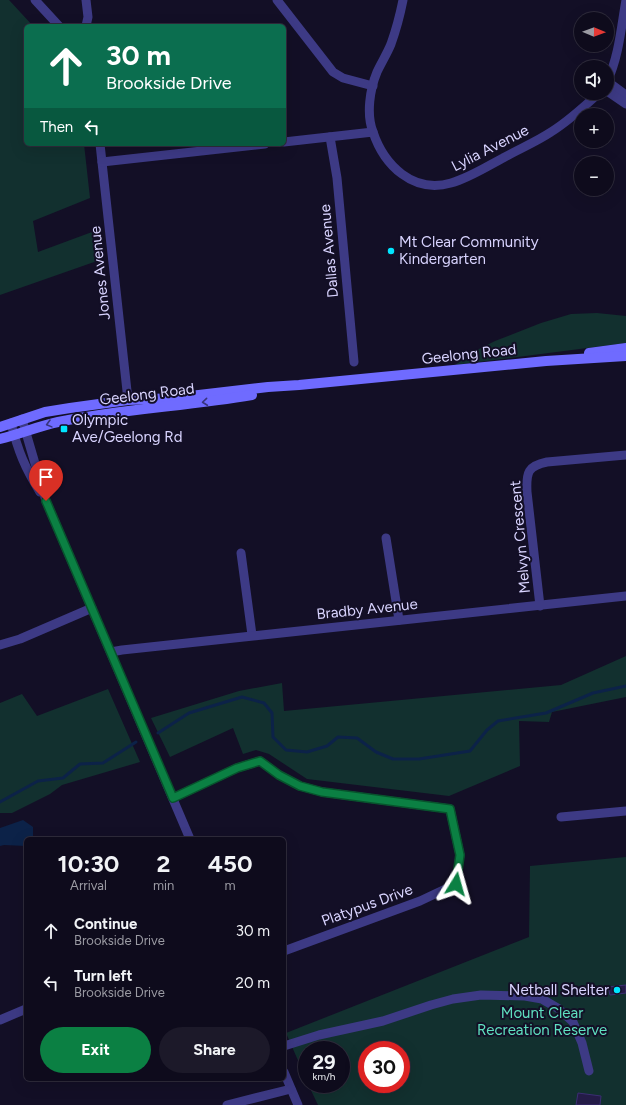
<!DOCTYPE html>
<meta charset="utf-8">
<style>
:root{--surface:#0e0b1c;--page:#1c1929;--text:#f1f3f6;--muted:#9b9ba3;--line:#2e2b3b;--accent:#0b8043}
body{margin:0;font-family:Figtree,sans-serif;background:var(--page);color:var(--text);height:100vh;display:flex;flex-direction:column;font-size:15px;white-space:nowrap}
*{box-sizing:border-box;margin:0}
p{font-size:13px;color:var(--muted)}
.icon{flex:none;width:22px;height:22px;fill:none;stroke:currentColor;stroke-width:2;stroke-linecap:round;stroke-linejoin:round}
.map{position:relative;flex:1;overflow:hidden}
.sheet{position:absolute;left:24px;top:837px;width:262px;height:244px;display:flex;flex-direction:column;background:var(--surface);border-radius:6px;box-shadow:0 4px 16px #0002,0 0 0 1px var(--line)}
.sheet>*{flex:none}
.banner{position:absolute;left:24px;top:24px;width:262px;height:122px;border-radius:6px;box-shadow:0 4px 16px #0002,0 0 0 1px var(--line);background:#0b6e4f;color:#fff;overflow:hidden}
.needle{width:26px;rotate:91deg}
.buttons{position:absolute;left:574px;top:12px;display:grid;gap:8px}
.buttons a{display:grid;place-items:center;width:40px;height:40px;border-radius:50%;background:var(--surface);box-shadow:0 4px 16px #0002,0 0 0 1px var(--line);font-size:20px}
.speed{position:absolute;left:298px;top:1041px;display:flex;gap:8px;font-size:20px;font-weight:700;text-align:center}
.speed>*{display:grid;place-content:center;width:52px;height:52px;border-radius:50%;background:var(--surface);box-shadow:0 4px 16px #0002,0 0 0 1px var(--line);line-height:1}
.speed small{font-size:10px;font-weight:400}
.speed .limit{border:6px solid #d22;background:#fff;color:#111}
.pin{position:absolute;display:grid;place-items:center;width:34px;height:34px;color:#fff;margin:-41px -17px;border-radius:50% 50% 50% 0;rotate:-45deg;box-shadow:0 0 4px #0007}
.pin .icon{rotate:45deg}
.me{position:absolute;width:44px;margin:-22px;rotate:8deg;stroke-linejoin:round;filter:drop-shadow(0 0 3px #0008)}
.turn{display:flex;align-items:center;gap:14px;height:84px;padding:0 16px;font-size:18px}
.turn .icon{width:52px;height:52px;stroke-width:2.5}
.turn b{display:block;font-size:28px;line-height:34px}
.then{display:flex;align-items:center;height:38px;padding:0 16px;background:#0003;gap:8px;font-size:15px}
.eta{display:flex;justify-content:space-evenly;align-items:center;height:68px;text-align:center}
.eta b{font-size:24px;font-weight:700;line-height:28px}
.primary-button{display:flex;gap:8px;margin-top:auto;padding:8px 16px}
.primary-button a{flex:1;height:46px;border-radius:24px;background:var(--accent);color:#fff;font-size:16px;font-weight:700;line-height:46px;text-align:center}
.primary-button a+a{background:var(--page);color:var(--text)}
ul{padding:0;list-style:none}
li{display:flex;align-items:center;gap:12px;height:52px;padding:0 16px}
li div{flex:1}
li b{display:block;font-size:15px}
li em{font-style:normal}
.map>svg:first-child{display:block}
.green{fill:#12302f;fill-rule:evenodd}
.water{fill:#0c2248}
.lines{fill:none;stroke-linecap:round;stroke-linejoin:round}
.stream{stroke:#0c2248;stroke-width:3}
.building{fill:#241b47;stroke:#3b2d73}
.minor{stroke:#3d3a85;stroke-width:9}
.secondary{stroke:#6f6bff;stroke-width:10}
.oneway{stroke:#38347d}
.route-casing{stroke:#07532c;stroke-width:10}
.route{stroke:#0b8043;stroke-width:7}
.poi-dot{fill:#00e5ff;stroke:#130f26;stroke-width:1.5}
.labels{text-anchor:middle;stroke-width:4;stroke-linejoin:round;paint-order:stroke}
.street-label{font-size:15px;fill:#d9d4ff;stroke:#130f26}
.poi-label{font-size:15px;fill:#d9d4ff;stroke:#130f26;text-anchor:start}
.park-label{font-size:15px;fill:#5fe0c0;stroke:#130f26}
</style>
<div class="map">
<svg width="626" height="1105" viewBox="0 0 626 1105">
<rect width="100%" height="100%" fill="#130f26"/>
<g class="green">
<path d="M0 0H9L33 26H26V144H84L90 198 33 221 38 252 92 232 97 261 0 295Z"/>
<path d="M597 313 626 316V343L455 365 477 350 495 341 541 323 571 314Z"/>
<path d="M626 656V697L552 712 549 722 519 721 520 766 449 796 307 779 269 754 256 750 243 754 233 728 170 757 151 718 239 691 282 683 284 711 561 685Z"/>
<path d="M108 689 140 762 62 785 50 794 12 813H0V703L22 694 37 716Z"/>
<path d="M626 857V1105H318L308 1084H341V1050H307V1081L286 1033 529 937 530 866ZM367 1050H401V1084H367Z"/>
</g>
<path class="water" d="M23 820 33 827V839H26V846L4 845 0 846V828Z"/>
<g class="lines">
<g class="stream">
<path d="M158 733 189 713 242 697 264 703 272 713 273 737 286 750 307 752 327 746 338 737 357 738 376 752 393 759H419L470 751 487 730 498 721 546 713 593 693 626 686"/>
<path d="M0 802 38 781 63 778 80 764 103 763 136 742"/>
</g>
</g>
<g class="building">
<path d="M626 985V993L610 995 608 987Z"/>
<path d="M578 1093 601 1096 600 1105H576Z"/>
</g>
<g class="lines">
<g class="minor">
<path d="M35 0 59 26"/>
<path d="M277 0 333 72 343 78 373 86"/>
<path d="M86 26 88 17 86 0"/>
<path d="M607 81 626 95"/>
<path d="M607 82C619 56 621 28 626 0"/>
<path d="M607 91 626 104"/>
<path d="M373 132C366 114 370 89 377 72 381 63 387 54 391 44 396 30 400 15 403 0"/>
<path d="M330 137 337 178 354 362"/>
<path d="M284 142 373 132C384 165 413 194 451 183 469 178 486 167 503 158 519 149 536 142 551 132 567 122 585 106 599 93"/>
<path d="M100 144 128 400"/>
<path d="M102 162 265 144"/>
<path d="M22 419 46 501 190 839"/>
<path d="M11 423C18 451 25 468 40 492"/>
<path d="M386 538 399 620"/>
<path d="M241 553 252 635"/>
<path d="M540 606 527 492C526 472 528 466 547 462L626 455"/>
<path d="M0 645 20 639 92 608"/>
<path d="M111 652 122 650 626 596"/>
<path d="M173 798 237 768 260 761 279 775 300 786 322 792 450 809 460 855 456 884 420 901 284 951"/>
<path d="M561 817 626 811"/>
<path d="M0 1020 26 1009"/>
<path d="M284 1046 319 1035 383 1021 431 1005 453 999 481 995 525 996 542 999 559 1009 573 1022 582 1043 589 1071"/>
<path d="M284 1072 298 1105"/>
<path d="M227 1105 291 1089"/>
</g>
<g class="secondary">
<path d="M589 353 626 348"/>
<path d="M0 427 45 412 70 408 128 400 173 398 268 387 299 385 546 361 626 356"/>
<path d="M0 439C20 434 39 426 58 422 122 409 188 406 252 395"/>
</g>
</g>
<defs><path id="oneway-chevron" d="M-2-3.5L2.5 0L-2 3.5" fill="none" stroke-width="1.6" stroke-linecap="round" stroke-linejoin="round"/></defs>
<g class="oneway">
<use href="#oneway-chevron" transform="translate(205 402) rotate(174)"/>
<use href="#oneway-chevron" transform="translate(49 424) rotate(165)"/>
</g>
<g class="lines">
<g class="route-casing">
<path id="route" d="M46 501 173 798 237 768 260 761 279 775 300 786 322 792 450 809 460 855 456 884"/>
</g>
<use href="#route" class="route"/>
</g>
<g class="poi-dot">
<circle cx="391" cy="251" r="4"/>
<rect x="60" y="425" width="8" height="8" rx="2"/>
<circle cx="617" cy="990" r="4"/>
</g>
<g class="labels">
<g class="street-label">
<text transform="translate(490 148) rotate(-27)" y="5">Lylia Avenue</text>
<text transform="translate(329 251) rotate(-95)" y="5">Dallas Avenue</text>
<text transform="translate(100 273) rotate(-96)" y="5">Jones Avenue</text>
<text transform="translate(469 354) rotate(-6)" y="5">Geelong Road</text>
<text transform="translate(147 394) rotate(-7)" y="5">Geelong Road</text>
<text transform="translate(520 537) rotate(-95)" y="5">Melvyn Crescent</text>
<text transform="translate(367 609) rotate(-6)" y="5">Bradby Avenue</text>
<text transform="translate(367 905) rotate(-20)" y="5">Platypus Drive</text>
</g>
<g class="poi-label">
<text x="399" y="247">Mt Clear Community<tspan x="399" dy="17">Kindergarten</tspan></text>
<text x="72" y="425">Olympic<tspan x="72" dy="17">Ave/Geelong Rd</tspan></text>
<text x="609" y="995" text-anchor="end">Netball Shelter</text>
</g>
<g class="park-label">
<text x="542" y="1018">Mount Clear<tspan x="542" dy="17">Recreation Reserve</tspan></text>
</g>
</g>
</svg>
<div class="buttons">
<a><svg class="needle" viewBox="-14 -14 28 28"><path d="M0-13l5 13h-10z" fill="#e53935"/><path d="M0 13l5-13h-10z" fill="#9b9ba3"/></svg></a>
<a><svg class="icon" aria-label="sound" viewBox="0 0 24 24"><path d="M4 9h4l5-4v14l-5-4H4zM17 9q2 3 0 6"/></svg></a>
<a>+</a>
<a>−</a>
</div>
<div class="speed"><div>29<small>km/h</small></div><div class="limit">30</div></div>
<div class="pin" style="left:46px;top:501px;background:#d93025"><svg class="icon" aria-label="arrive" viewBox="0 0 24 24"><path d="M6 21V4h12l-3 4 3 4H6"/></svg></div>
<svg class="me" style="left:456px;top:884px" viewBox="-20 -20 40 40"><path d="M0-17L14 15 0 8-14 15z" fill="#0b8043" stroke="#fff" stroke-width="4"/></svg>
<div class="banner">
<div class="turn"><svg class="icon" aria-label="ahead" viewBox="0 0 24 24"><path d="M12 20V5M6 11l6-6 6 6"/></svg><div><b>30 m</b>Brookside Drive</div></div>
<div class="then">Then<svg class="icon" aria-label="left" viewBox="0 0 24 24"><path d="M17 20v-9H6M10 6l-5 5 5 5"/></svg></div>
</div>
<section class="sheet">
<div class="eta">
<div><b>10:30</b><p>Arrival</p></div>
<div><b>2</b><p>min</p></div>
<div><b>450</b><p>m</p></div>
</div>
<ul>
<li><svg class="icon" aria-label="ahead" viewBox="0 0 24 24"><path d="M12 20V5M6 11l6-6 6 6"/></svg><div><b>Continue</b><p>Brookside Drive</p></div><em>30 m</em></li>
<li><svg class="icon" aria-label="left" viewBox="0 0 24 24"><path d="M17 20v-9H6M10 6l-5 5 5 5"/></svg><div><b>Turn left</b><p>Brookside Drive</p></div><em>20 m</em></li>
</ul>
<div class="primary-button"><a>Exit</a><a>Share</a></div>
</section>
</div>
